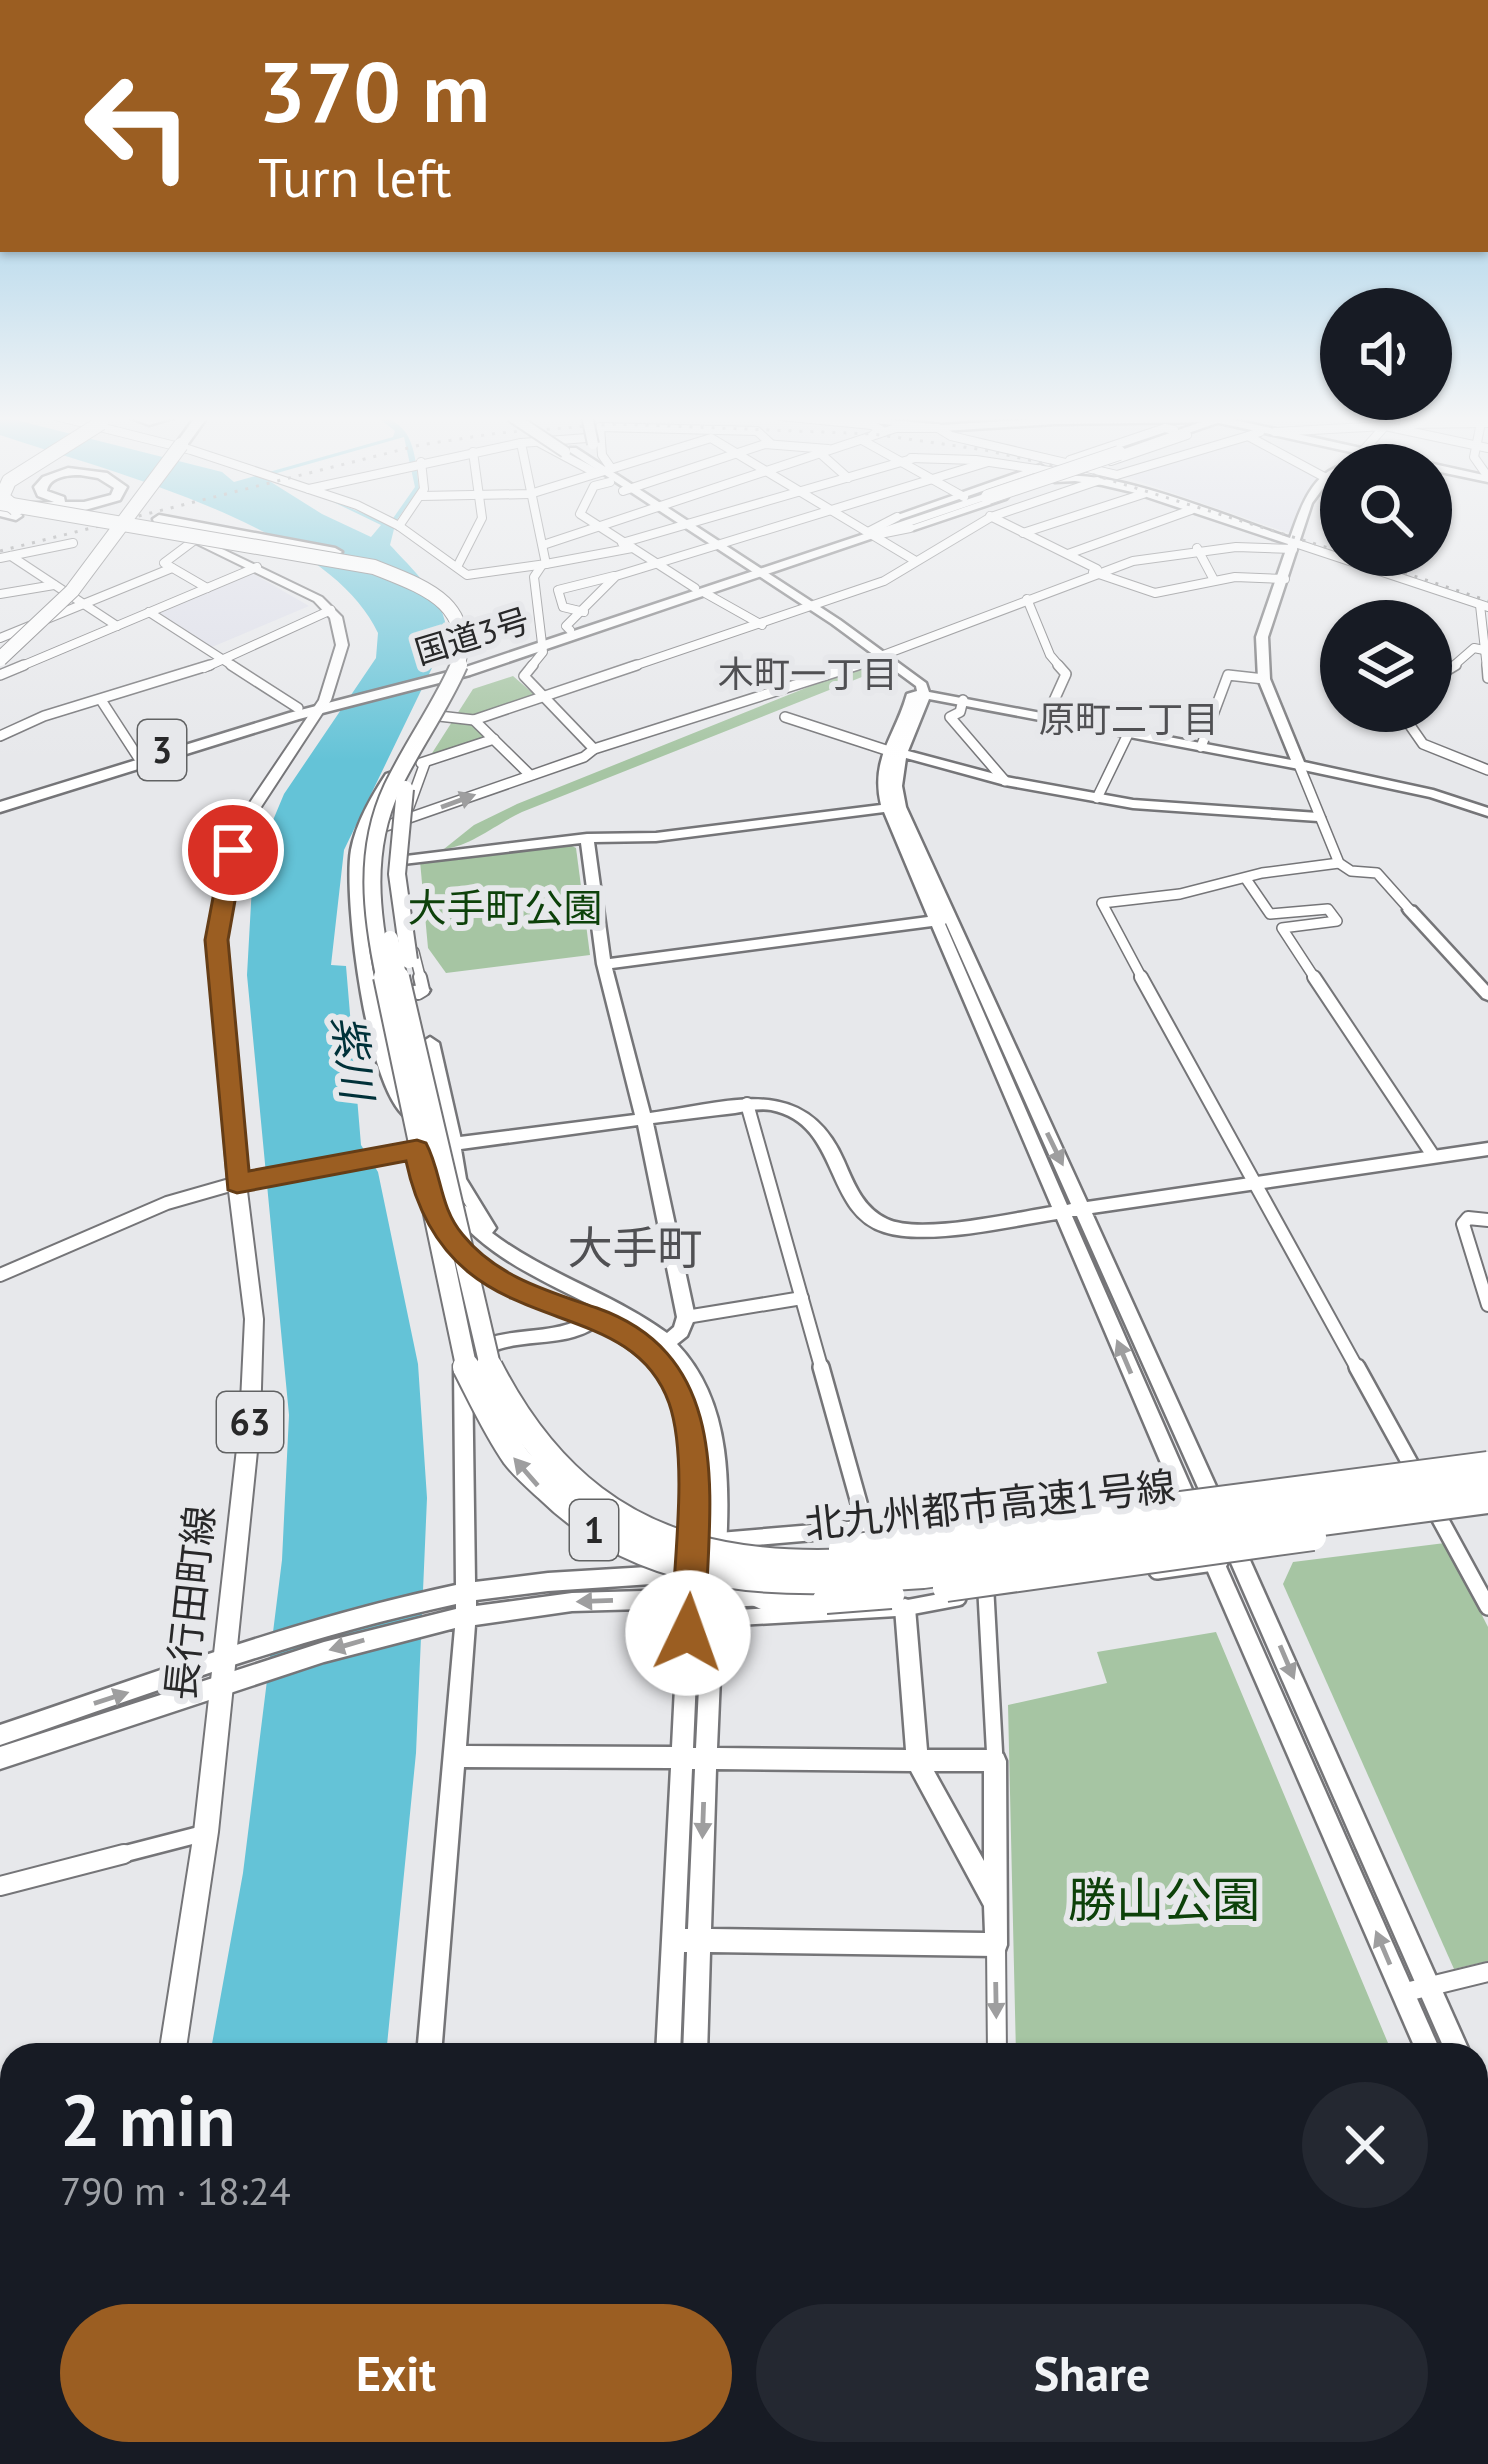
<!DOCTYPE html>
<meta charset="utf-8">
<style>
:root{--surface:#171b24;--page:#242831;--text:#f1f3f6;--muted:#9ea1a6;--accent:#9b5e22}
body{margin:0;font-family:"PT Sans","Noto Sans JP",sans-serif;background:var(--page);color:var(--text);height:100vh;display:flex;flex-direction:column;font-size:45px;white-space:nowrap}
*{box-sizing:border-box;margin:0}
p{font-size:39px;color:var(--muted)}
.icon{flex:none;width:66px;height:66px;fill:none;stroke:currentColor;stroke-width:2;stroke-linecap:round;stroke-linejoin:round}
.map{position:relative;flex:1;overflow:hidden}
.side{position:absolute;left:0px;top:2043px;width:1488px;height:423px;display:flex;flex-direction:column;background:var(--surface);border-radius:36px 36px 0 0;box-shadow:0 3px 9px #0004}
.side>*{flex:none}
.top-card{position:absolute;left:0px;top:0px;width:1488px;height:252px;box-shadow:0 3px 9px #0004;background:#9b5e22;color:#fff;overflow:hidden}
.fabs{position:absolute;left:1320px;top:288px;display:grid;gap:24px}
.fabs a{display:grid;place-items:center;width:132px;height:132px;border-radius:50%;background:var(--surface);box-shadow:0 3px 9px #0004;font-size:60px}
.pin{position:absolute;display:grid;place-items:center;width:102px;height:102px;color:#fff;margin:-51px;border:6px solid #fff;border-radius:50%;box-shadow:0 3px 12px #0007}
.me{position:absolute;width:132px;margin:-66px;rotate:3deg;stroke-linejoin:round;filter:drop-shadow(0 0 9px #0008)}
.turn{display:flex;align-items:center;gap:42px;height:252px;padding:0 60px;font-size:54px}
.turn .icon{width:156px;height:156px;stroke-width:2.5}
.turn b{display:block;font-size:84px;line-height:102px}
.round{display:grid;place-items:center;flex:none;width:126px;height:126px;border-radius:63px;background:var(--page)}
.headline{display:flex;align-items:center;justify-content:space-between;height:204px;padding:0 60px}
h1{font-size:72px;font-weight:800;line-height:90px}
.primary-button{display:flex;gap:24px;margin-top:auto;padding:24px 60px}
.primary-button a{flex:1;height:138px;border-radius:72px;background:var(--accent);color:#fff;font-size:48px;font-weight:800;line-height:138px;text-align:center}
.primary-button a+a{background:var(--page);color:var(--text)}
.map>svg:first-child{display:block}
.built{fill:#dddee9}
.green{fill:#a6c5a3}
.water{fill:#64c3d7;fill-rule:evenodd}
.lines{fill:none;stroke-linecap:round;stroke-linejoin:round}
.primary-tunnel{stroke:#c1c2c4;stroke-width:27;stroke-dasharray:27 14;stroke-linecap:butt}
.street-far4-casing{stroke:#757578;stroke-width:10}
.street-far3-casing{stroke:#757578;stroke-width:12}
.street-far2-casing{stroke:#757578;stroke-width:16}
.street-far1-casing{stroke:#757578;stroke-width:20}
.street-casing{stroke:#757578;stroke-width:22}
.secondary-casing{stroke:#757578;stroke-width:5}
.primary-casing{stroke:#757578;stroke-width:4}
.highway-casing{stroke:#757578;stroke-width:5}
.street-far4{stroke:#fff;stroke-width:8}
.street-far3{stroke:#fff;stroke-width:9}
.street-far2{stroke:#fff;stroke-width:12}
.street-far1{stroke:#fff;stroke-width:15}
.street{stroke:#fff;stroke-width:18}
.secondary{fill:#fff;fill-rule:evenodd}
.primary{fill:#fff;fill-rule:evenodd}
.highway{fill:#fff;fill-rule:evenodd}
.rail{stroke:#8a8a8c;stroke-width:3;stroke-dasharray:3 8;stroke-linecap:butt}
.secondary-bridge-casing{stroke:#757578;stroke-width:14;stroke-linecap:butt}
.highway-bridge-far3-casing{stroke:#757578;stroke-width:16;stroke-linecap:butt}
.highway-bridge-far2-casing{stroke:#757578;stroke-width:20;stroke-linecap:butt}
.highway-bridge-far1-casing{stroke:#757578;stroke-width:24;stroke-linecap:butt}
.highway-bridge-casing{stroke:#757578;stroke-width:30;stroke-linecap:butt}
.secondary-bridge{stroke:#fff;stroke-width:10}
.highway-bridge-far3{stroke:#fff;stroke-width:14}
.highway-bridge-far2{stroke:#fff;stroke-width:16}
.highway-bridge-far1{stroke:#fff;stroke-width:20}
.highway-bridge{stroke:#fff;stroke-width:26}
.oneway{fill:#9e9e9f}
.route{fill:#9b5e22;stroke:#653d16;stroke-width:3}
.labels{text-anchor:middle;stroke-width:12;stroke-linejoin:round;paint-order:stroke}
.far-street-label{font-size:33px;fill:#282829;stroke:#e7e8eb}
.far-neighbourhood-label{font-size:36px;fill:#505053;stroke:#e7e8eb}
.shield{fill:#e7e8eb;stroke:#616263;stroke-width:3}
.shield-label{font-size:36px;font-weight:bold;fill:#282829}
.park-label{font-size:39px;fill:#0d410a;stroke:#e7e8eb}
.street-label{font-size:39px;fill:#282829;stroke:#e7e8eb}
.water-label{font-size:42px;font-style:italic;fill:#003139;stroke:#e7e8eb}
.quarter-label{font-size:45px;fill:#505053;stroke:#e7e8eb}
.near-park-label{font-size:48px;fill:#0d410a;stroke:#e7e8eb}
</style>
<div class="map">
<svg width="1488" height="2464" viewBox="0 0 1488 2464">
<rect width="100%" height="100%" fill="#e7e8eb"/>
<g class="built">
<path d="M1248 438 1321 478 1292 534 1123 476Z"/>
<path d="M252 573 309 606 212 647 157 612Z"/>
</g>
<g class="green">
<path d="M868 663 877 671 522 812C496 824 471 846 444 849L474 825 517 804Z"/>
<path d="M513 676 536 696 471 717 489 740 427 761 473 689Z"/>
<path d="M568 844 576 848 590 955 446 973 428 948 420 861Z"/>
<path d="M1445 1543 1488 1627V1961L1454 1969 1283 1584 1293 1562Z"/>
<path d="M1216 1632 1393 2055H1016L1008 1705 1107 1683 1097 1652Z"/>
<path d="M1476 2219 1488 2243V2464H473L471 2454H1476Z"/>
</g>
<g class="water">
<path d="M0 416 222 472 234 482 393 437 395 431 376 416C415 421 415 456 419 489L396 521 390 545C412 569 451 604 446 639L344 850 331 965 346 966 361 1145 378 1172 418 1364 427 1498 416 1753 386 2055H210L243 1873 282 1560 289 1415 247 975 253 868 284 794 376 658 378 633C328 525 107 471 0 435ZM404 437 415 487 389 524 321 496 381 525 371 537 322 514 263 477Z"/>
<path d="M178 2454H391L392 2464H178Z"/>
</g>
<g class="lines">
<g class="primary-tunnel">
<path d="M998 2454 1016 2464"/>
<path d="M1063 2454 1078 2464"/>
</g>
<g class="street-far4-casing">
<g id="street-far4">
<path d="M56 416 191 450 357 505 399 526 467 575 546 564 521 443"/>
<path d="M780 416 872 425 881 430 874 434"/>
<path d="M1482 418 1474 457 1488 477"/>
<path d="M1404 424 1488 423"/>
<path d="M1385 426 1488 448"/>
<path d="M1260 432 1248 436 1326 478"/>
<path d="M1275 432 1385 426 1361 453"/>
<path d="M862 440 964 497"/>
<path d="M540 443 596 473"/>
<path d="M821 454 848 478"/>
<path d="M911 458 976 460 1063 473"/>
<path d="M1070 460 1165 428 1174 430"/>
<path d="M1111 461 1187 435 1185 432"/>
<path d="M611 468 602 455 600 427 757 431 770 443 765 444"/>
<path d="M610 482 594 486 580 514 695 588"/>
<path d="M309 489 521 443 600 437"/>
<path d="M623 491 765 444 828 449"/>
<path d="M421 496 530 494 711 438 914 560"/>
<path d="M990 516 1097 569"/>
<path d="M399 526 424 489 421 462"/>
<path d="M868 532 897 517"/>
<path d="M1023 533 1143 494"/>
<path d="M875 535 910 528"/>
<path d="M196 539 164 563 207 588"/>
<path d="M622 543 915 458"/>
<path d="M1295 543 1488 607"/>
<path d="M543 545 896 428H938L951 436 1117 475 1248 436"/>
<path d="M1197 548 1214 580"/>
<path d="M1068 554 1191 510"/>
<path d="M11 556 117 626"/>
<path d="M0 558 73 543"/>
<path d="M546 564 632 548"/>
<path d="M457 567 482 518 473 452"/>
<path d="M1093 572 1155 593 1235 577 1285 579"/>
<path d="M705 593 762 625"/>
<path d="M0 594 54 585"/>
<path d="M1027 599 1050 655 1061 668"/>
<path d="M1480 605 1487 668"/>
<path d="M149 612 236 668"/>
<path d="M584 612 563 607 558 590 614 576"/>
<path d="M570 630 566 626 616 576 988 462"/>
<path d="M0 638 172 568"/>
<path d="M17 668 257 567"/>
<path d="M204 668 331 610"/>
<path d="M530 668 543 652 534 577 542 565"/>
<path d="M628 668 884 581 991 517 1097 481"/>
<path d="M849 668 1133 561 1236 547 1293 549"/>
<path d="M1451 668 1474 648 1484 650"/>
</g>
</g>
<g class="street-far3-casing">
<g id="street-far3">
<path d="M231 665 298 708"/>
<path d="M533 665 524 676 594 749"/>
<path d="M1487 665 1488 678"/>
<path d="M0 675 24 665"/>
<path d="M1431 680 1456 665"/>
<path d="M101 700 138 757"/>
<path d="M963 700 960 712 950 717 1005 781"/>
<path d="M1400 711 1423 744 1488 770"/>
<path d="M439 716 474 720"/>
<path d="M1047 716 1066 674 1058 665"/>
<path d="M785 717 886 750"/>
<path d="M0 736 44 716 210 665"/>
<path d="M1201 747 1228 675 1264 679"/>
<path d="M421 763 494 739"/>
<path d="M1299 765 1339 863 1351 871 1377 873 1410 910"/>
<path d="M530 775 474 720 637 665"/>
<path d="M1097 798 1129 732"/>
<path d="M409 807 425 763"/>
<path d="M386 826 584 757 594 749 858 665"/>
<path d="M1246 879 1270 914 1328 909 1337 921 1282 928 1316 980"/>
<path d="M414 952 421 980"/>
<path d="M1143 980 1102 903 1180 894 1262 873 1339 863"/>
</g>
</g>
<g class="street-far2-casing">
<g id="street-far2">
<path d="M1141 977 1358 1370"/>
<path d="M1314 977 1432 1154"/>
<path d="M418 993 423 990 420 977"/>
<path d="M747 1104 822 1370"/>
<path d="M1488 1220 1468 1218 1463 1224 1488 1305"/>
<path d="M0 1275 167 1203 237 1183"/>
<path d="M686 1317 802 1298"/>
</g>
</g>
<g class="street-far1-casing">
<g id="street-far1">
<path d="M821 1367 866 1528"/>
<path d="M1357 1367 1416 1474"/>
<path d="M1434 1508 1488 1607"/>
<path d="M714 1541 866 1528 903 1532"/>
<path d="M1157 1571 1220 1562"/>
<path d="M986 1594 995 1761"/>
<path d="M712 1619 905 1608 958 1598"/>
<path d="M112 1857 205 1833"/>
</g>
</g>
<g class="street-casing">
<g id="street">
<path d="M0 1886 124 1854"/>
<path d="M996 1945 997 2055"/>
<path d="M1402 1993 1488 1972"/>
<path d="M0 2148 12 2149"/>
</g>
</g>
<g class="secondary-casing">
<g id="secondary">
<path d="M818 416H854L942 425 1054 418 1216 416 1488 476V482L1431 470V465H1410L1215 422 1054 424 942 431Z"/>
<path d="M570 448H576L840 620 926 683 929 692 1291 760 1258 679 1256 637 1288 544 1132 492 1102 485 1075 481 1055 482 1050 479C1098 461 1238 521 1290 538 1300 509 1312 472 1344 465H1341V472L1329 480 1312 503 1268 637 1270 679 1304 762 1433 790 1488 808V816L1430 797 1299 769 929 699 908 751 1006 777 1133 800 1318 813 1324 817 1318 821 1133 808 1005 785 906 758 902 786 906 807 1087 1202 1488 1143V1155L1092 1213 1225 1506 1223 1512 1216 1514 1209 1512 1077 1216H1072L1201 1510 1198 1516 1191 1518 1184 1516 1181 1510 1057 1219C1010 1226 927 1246 884 1232 823 1213 841 1124 771 1110 760 1108 746 1111 735 1113 707 1116 680 1120 653 1123L695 1317 687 1336 677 1344C739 1409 728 1506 724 1588L768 1587 775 1590 778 1596 775 1602 768 1605 723 1607 717 1748 906 1750 895 1608 898 1601 905 1599 912 1601 915 1608 927 1750H995L1003 1754 1006 1761 1007 1945 1004 1953 996 1956 710 1952 707 2055H683L687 1952H684L680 2055H656L671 1768 464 1767 441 2055H417L455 1628 324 1662 0 1769V1747L324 1642 456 1609V1604C300 1637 151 1693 0 1745V1725C151 1674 300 1618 456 1585L454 1365C482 1321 535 1339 577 1321 526 1304 499 1293 457 1259L455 1254 457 1249C475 1248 484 1264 498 1273 526 1292 560 1302 591 1312 611 1314 636 1332 653 1346L655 1343C587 1293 496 1275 446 1204L454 1198 467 1207 450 1180 445 1151 237 1189 229 1183 237 1177 452 1138 635 1115 597 964 581 843 403 864 398 863V857L587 834 656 833 881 805C870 758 895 737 907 694L917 691 916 686 832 624 570 452ZM884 812 928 917 610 959 594 842 656 841ZM945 924 946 923 1071 1204 1067 1205ZM932 926 1052 1207C1013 1213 920 1235 887 1219 863 1208 854 1184 844 1161 805 1071 727 1103 650 1113L612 968ZM638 1125 677 1317 674 1327 667 1333C612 1293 546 1274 492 1233L496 1228 466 1179 461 1149ZM594 1328C705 1380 683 1461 681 1565L548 1573 475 1582 472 1367C500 1332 557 1352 594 1328ZM665 1354C722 1416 708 1512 704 1589H700L702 1437 686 1390ZM681 1582 680 1590 572 1593 476 1606V1600L548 1591ZM699 1607H703L696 1748H693ZM679 1608 672 1747 466 1746 475 1625 572 1611ZM692 1769H695L688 1929H685ZM716 1769 911 1771 984 1906 985 1933 711 1929ZM934 1771H984V1861Z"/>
<path d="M1040 465 1045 468 1043 470 901 519 892 517Z"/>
<path d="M1003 494 1008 497 1006 499 914 530 905 528Z"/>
<path d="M1410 906 1415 907 1488 986V1000L1483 998 1405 913 1403 910Z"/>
<path d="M423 985 430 990 428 993 394 998 387 993 394 988Z"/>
<path d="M1231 1531 1238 1534 1241 1540 1471 2055H1447L1221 1540 1224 1534Z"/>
<path d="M1206 1535 1213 1538 1216 1544 1442 2055H1418L1196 1544 1199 1538Z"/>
<path d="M1476 2077C1488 2084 1488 2107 1488 2124L1479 2121 1476 2114Z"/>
<path d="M1476 2136 1485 2139 1488 2146V2185L1479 2181 1476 2174Z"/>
<path d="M107 2454H135L134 2464H106Z"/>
</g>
</g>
<g class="primary-casing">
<path id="primary" d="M195 536 322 597 342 617 348 645 331 700 261 807 240 850 225 940 246 1183 263 1319 260 1422 218 1832 185 2055H159L194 1832 240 1422 245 1319 228 1183 209 940 226 850 247 807 319 700 336 645 330 618 314 601 191 541 189 539Z"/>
</g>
<g class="highway-casing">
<g id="highway">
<path d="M126 416H179L149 425Z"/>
<path d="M196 416H208L185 448H177L175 445Z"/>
<path d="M1218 416H1237L1123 456 1113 453Z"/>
<path d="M68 468 107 473 127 487 120 500 85 510 31 509V503L54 502 38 496 34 487 43 477ZM80 475 98 478 114 488 111 495 84 502H65L64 497 47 491C49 477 67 475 80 475Z"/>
<path d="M984 494 994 497 470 675 299 719 0 812V802L289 713 460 669Z"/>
<path d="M0 508 21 513 22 516 16 520 0 516Z"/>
<path d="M159 515 335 548 342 552 335 556 154 522 153 519Z"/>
<path d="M392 772 400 777C386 800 371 826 367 853 356 932 384 1042 420 1113L410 1120C367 1099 343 897 351 850 356 823 371 797 386 774Z"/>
<path d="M430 1037 439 1043 462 1144 452 1151 442 1144 421 1043Z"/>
<path d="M761 1585 826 1588 835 1592 839 1600 835 1608 826 1612 761 1609 752 1605 748 1597 752 1589Z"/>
</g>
</g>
<use href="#street-far4" class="street-far4"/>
<use href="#street-far3" class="street-far3"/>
<use href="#street-far2" class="street-far2"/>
<use href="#street-far1" class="street-far1"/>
<use href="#street" class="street"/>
<use href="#secondary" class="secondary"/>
<use href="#primary" class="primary"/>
<use href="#highway" class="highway"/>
<g class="rail">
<path d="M0 551 420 445 498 433 616 424 873 434 985 450 1094 475 1341 552"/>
<path d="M1352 555 1488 601"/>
</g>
<g class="secondary-bridge-casing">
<g id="secondary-bridge">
<path d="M511 416 565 452"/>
<path d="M587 416 593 444"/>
</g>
</g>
<g class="highway-bridge-far3-casing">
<g id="highway-bridge-far3">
<path d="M988 497 1119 453"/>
<path d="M0 503 374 567C424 587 476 603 457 668"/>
<path d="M16 509 2 497 9 481 101 423"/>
<path d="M0 659 72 591 181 445"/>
</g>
</g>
<g class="highway-bridge-far2-casing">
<g id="highway-bridge-far2">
<path d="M405 789 397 874 409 960"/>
<path d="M390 939 399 980"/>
<path d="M385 980C371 915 363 850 392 788 412 746 440 708 459 665"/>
</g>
</g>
<g class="highway-bridge-far1-casing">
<g id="highway-bridge-far1">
<path d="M384 977 467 1370"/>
<path d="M399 977 491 1370"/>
</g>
</g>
<g class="highway-bridge-casing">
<g id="highway-bridge">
<path d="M466 1367C481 1396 496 1429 515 1456 524 1468 537 1479 548 1489 652 1591 787 1585 923 1575L1488 1500"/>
<path d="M489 1367C621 1626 854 1565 1091 1533 1223 1515 1355 1497 1488 1482"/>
<path d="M842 1549 1488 1465"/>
<path d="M946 1588 1313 1537"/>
<path d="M826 1600 891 1595"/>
</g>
</g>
<use href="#secondary-bridge" class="secondary-bridge"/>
<use href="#highway-bridge-far3" class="highway-bridge-far3"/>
<use href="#highway-bridge-far2" class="highway-bridge-far2"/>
<use href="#highway-bridge-far1" class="highway-bridge-far1"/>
<use href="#highway-bridge" class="highway-bridge"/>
</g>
<defs><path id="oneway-solid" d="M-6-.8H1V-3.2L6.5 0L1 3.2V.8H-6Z" transform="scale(3)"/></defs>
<g class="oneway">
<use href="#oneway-solid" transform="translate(458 801) rotate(-20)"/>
<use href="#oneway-solid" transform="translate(1055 1149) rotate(64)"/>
<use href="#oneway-solid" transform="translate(1124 1357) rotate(-113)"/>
<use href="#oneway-solid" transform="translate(526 1472) rotate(-131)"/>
<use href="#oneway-solid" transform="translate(595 1601) rotate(178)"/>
<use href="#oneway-solid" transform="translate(347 1645) rotate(164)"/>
<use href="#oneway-solid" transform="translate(1287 1662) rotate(67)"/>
<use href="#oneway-solid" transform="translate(111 1698) rotate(-18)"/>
<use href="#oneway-solid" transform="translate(703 1820) rotate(92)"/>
<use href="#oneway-solid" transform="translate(1383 1948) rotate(-113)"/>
<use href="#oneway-solid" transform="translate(996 2000) rotate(89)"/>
</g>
<linearGradient id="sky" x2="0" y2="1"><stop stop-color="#73bae1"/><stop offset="0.55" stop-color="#f4f5f6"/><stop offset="1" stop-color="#f4f5f6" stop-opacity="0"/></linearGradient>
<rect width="1488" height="761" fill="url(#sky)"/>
<path class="route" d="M233 843 244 850 228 940 249 1171 417 1140 426 1143C442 1173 439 1207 463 1235 497 1277 548 1291 597 1308 741 1359 707 1511 705 1633L700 1644 688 1648 676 1644 671 1633C673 1569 689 1460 669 1403 626 1282 447 1354 406 1161L237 1193 228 1190 205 940 222 850Z"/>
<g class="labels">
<g class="far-street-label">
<text transform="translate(472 636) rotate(-17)" y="12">国道3号</text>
</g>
<g class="far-neighbourhood-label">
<text x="808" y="687">木町一丁目</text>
<text x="1129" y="732">原町二丁目</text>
</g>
<g class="shield">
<rect x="138" y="720" width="48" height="60" rx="9"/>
<rect x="217" y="1392" width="66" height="60" rx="9"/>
<rect x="570" y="1500" width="48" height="60" rx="9"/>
</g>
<g class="shield-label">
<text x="162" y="763">3</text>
<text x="250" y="1435">63</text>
<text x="594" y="1543">1</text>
</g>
<g class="park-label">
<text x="505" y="922">大手町公園</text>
</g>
<g class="street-label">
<text transform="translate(990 1505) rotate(-6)" y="14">北九州都市高速1号線</text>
<text transform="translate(190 1603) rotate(-84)" y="14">長行田町線</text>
</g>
<g class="water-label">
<text transform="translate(353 1057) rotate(83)" y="15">紫川</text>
</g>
<g class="quarter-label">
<text x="635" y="1264">大手町</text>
</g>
<g class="near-park-label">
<text x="1164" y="1917">勝山公園</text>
</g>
</g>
</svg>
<div class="fabs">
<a><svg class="icon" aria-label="sound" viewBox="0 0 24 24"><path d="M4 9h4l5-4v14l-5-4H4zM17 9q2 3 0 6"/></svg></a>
<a><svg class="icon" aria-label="search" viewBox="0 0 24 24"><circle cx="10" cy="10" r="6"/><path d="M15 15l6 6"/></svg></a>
<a><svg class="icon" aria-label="layers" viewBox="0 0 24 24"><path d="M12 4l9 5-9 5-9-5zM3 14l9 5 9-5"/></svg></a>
</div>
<div class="pin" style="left:233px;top:850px;background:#d93025"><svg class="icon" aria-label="arrive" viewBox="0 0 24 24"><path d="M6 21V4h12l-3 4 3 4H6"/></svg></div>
<svg class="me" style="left:688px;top:1633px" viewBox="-20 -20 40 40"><circle r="19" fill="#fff"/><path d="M0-13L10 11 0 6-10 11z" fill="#9b5e22"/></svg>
<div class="top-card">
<div class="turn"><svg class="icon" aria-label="left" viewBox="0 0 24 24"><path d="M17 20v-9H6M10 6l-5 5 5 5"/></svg><div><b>370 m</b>Turn left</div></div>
</div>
<section class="side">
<div class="headline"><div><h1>2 min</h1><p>790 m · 18:24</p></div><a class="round"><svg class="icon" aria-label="close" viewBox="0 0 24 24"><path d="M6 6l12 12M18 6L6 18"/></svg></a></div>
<div class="primary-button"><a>Exit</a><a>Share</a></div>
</section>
</div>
